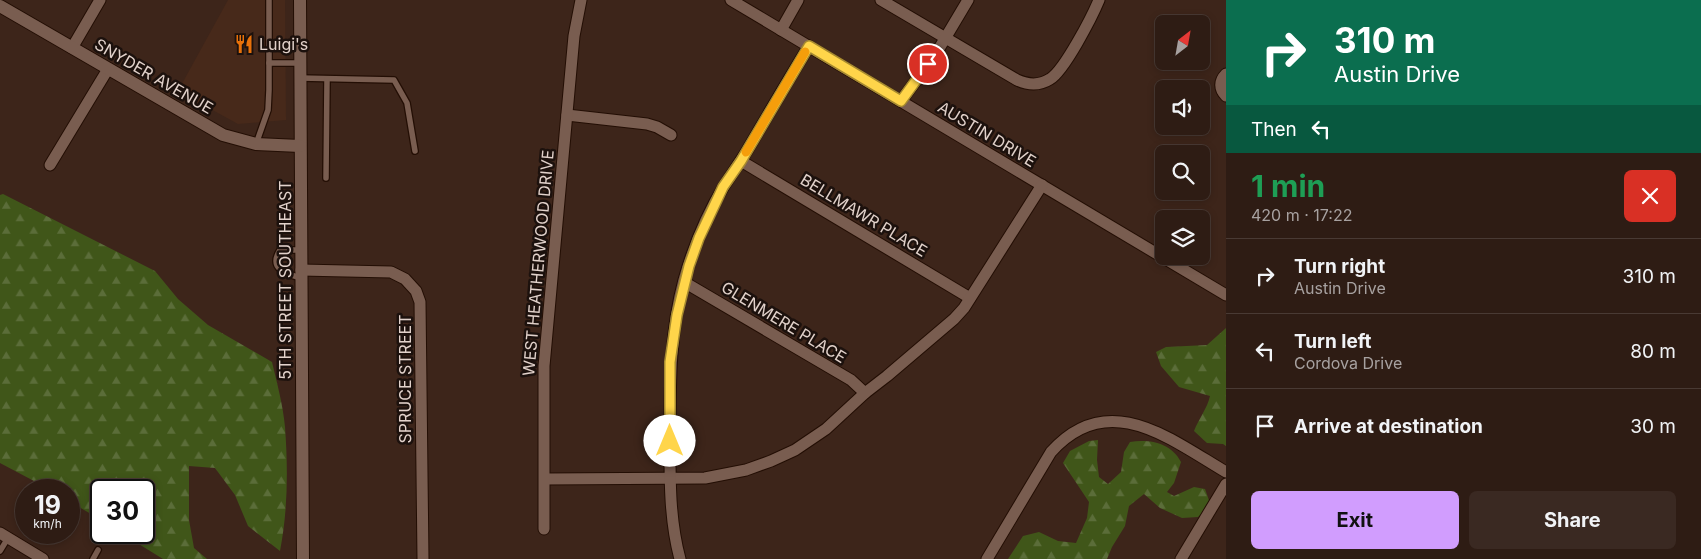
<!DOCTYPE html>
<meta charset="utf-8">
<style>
:root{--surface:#2e1c14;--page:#3a2922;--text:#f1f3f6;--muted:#a7a1a0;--line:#493a34;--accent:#d19dfe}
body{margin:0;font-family:Inter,sans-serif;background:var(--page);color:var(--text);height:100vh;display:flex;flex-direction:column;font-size:19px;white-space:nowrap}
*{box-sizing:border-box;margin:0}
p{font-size:16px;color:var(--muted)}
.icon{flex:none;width:28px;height:28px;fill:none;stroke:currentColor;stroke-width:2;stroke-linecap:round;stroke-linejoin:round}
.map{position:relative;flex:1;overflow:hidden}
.panel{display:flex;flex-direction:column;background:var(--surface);width:475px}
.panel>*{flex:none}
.guide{background:#0b6e4f;color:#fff;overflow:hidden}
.needle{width:32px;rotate:31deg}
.buttons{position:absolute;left:1155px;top:15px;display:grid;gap:10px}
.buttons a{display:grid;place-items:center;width:55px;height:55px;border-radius:8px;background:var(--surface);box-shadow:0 2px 8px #0003,0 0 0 1px var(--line);font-size:25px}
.speed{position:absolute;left:15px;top:479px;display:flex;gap:10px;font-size:25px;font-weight:700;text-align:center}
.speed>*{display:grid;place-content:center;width:65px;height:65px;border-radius:50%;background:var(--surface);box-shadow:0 2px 8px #0003,0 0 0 1px var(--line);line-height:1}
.speed small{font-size:12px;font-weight:400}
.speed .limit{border:2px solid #111;border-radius:8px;background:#fff;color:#111}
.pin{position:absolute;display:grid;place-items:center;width:42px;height:42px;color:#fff;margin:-21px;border:2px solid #fff;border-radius:50%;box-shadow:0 1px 5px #0007}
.me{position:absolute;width:55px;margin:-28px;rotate:0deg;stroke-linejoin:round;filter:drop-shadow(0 0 4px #0008)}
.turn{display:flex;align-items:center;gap:18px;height:105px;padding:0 25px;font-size:22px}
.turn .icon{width:65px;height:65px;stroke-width:2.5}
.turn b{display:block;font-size:35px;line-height:42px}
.then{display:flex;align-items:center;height:48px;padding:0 25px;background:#0003;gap:10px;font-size:19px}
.round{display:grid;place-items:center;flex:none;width:52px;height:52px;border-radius:8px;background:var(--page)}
.headline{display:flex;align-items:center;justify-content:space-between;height:85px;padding:0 25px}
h1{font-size:30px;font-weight:700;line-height:38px;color:#1e9e55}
.button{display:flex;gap:10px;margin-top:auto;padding:10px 25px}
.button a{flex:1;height:58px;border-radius:8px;background:var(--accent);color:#111;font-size:20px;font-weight:700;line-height:58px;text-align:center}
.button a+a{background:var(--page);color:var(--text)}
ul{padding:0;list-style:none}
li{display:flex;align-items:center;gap:15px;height:75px;padding:0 25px;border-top:1px solid var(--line)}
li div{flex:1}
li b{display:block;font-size:19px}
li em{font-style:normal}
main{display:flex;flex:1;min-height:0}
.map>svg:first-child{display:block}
.built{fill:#47291a}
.forest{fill:url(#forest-firs)}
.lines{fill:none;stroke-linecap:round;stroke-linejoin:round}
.lane-casing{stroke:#230e04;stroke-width:8}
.street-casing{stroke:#230e04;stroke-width:13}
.secondary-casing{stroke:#230e04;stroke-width:14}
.lane{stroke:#795d50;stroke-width:5.5}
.street{stroke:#795d50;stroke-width:11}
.secondary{stroke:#795d50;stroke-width:12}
.route-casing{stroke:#a68a30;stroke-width:12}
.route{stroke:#ffd54a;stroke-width:9}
.slow{stroke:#f59e0b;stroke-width:9}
.labels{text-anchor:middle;stroke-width:5;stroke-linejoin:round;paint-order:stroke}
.poi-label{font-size:16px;fill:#e2d2cb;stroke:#1c110d;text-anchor:start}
.street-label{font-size:16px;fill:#e2d2cb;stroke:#1c110d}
</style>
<main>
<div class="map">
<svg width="1226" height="559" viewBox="0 0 1226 559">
<defs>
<pattern id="forest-firs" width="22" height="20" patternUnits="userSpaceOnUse" patternTransform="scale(1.25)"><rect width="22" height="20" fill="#405619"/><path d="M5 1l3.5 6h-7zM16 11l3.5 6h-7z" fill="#5b6d39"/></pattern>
</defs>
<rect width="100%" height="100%" fill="#3d251a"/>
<path class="built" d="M228 0H285L286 120 238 124 178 91Z"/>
<g class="forest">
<path d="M3 194 155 271 178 299 208 325 272 362C277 383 283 405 285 427 288 468 288 510 280 551L248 526 235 495 215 468 189 466V520L194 548 207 559H163L121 533 144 532V490H101V520L69 501V490H51L0 463V195Z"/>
<path d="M1226 328V446L1223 444 1207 443 1194 431C1199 418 1207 409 1210 396L1179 387 1161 366 1156 352 1166 347 1207 345Z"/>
<path d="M1098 440 1097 460 1099 477 1108 484 1121 472 1124 452 1130 442C1150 439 1171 443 1181 462L1174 483 1167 492 1174 496 1194 487 1205 489 1211 506 1198 517 1182 518 1160 508 1144 494 1129 506 1125 526 1112 547 1107 559H1008L1023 536 1039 532 1058 541 1076 543 1087 518 1089 502 1063 463 1070 451 1089 441Z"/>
</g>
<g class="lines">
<g class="lane-casing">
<g id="lane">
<path d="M269 63H300"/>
<path d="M300 78 394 80 407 103 415 151"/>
<path d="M256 144 268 110 269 90V0"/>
<path d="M326 178 327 79"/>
<path d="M301 250H280C268 269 286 274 301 278"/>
<path d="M0 551 8 538"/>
<path d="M93 559 98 550"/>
</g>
</g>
<g class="street-casing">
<g id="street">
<path d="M731 0 1226 295"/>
<path d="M881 0 1017 80C1028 85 1039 86 1050 79 1064 71 1092 17 1099 0"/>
<path d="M781 30 798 0"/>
<path d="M72 48 100 0"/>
<path d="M1226 74C1219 81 1219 89 1226 96"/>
<path d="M901 101 937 52 968 0"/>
<path d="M567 115 647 124 657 127 671 135"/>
<path d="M741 161 970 298"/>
<path d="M50 165 108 69"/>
<path d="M301 270 391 272 405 279 416 291 420 302 423 559"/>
<path d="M684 282 851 380 865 393"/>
<path d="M545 479 705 478 746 470 771 461 795 450 826 429 865 393 887 376 954 319 964 308 1042 185"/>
<path d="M544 529V366L574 36 581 0"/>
<path d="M0 533 43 559"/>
<path d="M680 559C669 518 670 476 670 435 670 382 670 331 684 280 693 248 707 214 724 186 731 175 738 165 745 154 766 118 787 82 809 46"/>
<path d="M987 559 1051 452C1108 388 1170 439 1226 472"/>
<path d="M1181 559 1226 484"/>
</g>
</g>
<g class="secondary-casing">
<g id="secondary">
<path d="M300 0 303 559"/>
<path d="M0 6 223 135 256 144 300 146"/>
</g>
</g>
<use href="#lane" class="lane"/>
<use href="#street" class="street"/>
<use href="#secondary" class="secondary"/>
</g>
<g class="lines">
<g class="route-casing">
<path id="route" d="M670 441V362L677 315 689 266 699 238 723 187 741 161 809 46 901 101 928 64"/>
</g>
<use href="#route" class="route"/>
<path class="slow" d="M746 152 805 52"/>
</g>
<defs>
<g id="restaurant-bare" transform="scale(1.5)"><path d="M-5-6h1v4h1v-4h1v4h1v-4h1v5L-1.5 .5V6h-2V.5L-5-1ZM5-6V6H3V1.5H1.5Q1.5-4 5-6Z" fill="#e8710a" stroke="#1c110d" stroke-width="2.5" paint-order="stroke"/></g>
</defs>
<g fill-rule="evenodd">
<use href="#restaurant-bare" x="244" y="44"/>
</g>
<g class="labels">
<g class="poi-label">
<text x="259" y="50">Luigi's</text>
</g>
<g class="street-label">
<text transform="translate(154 76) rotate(30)" y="6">SNYDER AVENUE</text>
<text transform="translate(987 134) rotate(31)" y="6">AUSTIN DRIVE</text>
<text transform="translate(864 215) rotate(31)" y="6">BELLMAWR PLACE</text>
<text transform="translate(538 263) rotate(-85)" y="6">WEST HEATHERWOOD DRIVE</text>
<text transform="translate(285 280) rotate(-90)" y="6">5TH STREET SOUTHEAST</text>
<text transform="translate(784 322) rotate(31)" y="6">GLENMERE PLACE</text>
<text transform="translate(405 379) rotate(-90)" y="6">SPRUCE STREET</text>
</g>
</g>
</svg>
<div class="buttons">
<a><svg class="needle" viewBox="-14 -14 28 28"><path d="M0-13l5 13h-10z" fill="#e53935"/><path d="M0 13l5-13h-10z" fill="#a7a1a0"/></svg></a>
<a><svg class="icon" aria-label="sound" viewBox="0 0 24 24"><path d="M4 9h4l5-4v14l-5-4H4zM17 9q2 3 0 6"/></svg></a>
<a><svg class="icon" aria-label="search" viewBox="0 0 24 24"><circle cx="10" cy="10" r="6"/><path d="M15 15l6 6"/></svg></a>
<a><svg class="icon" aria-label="layers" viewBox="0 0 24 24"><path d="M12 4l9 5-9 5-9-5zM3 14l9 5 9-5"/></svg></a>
</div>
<div class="speed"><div>19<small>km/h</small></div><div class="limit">30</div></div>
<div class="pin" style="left:928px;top:64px;background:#d93025"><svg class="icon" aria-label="arrive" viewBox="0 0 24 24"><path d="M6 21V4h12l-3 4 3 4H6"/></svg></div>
<svg class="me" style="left:670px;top:441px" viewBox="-20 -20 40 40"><circle r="19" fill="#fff"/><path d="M0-13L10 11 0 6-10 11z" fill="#ffd54a"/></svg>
</div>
<section class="panel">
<div class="guide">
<div class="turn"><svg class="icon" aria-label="right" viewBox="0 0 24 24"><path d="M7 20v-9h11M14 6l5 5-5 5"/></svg><div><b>310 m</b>Austin Drive</div></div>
<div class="then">Then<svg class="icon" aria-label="left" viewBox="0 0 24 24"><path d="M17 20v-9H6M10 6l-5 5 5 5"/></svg></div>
</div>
<div class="headline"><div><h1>1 min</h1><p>420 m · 17:22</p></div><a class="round" style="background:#d93025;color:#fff"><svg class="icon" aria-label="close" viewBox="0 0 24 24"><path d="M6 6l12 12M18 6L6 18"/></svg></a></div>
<ul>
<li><svg class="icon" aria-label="right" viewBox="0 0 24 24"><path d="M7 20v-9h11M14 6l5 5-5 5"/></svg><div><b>Turn right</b><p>Austin Drive</p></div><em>310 m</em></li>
<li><svg class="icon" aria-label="left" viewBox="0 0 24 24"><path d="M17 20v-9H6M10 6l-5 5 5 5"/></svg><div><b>Turn left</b><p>Cordova Drive</p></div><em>80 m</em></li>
<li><svg class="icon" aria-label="arrive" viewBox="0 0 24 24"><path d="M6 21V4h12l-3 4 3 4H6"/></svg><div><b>Arrive at destination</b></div><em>30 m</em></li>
</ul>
<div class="button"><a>Exit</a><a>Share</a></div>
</section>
</main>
